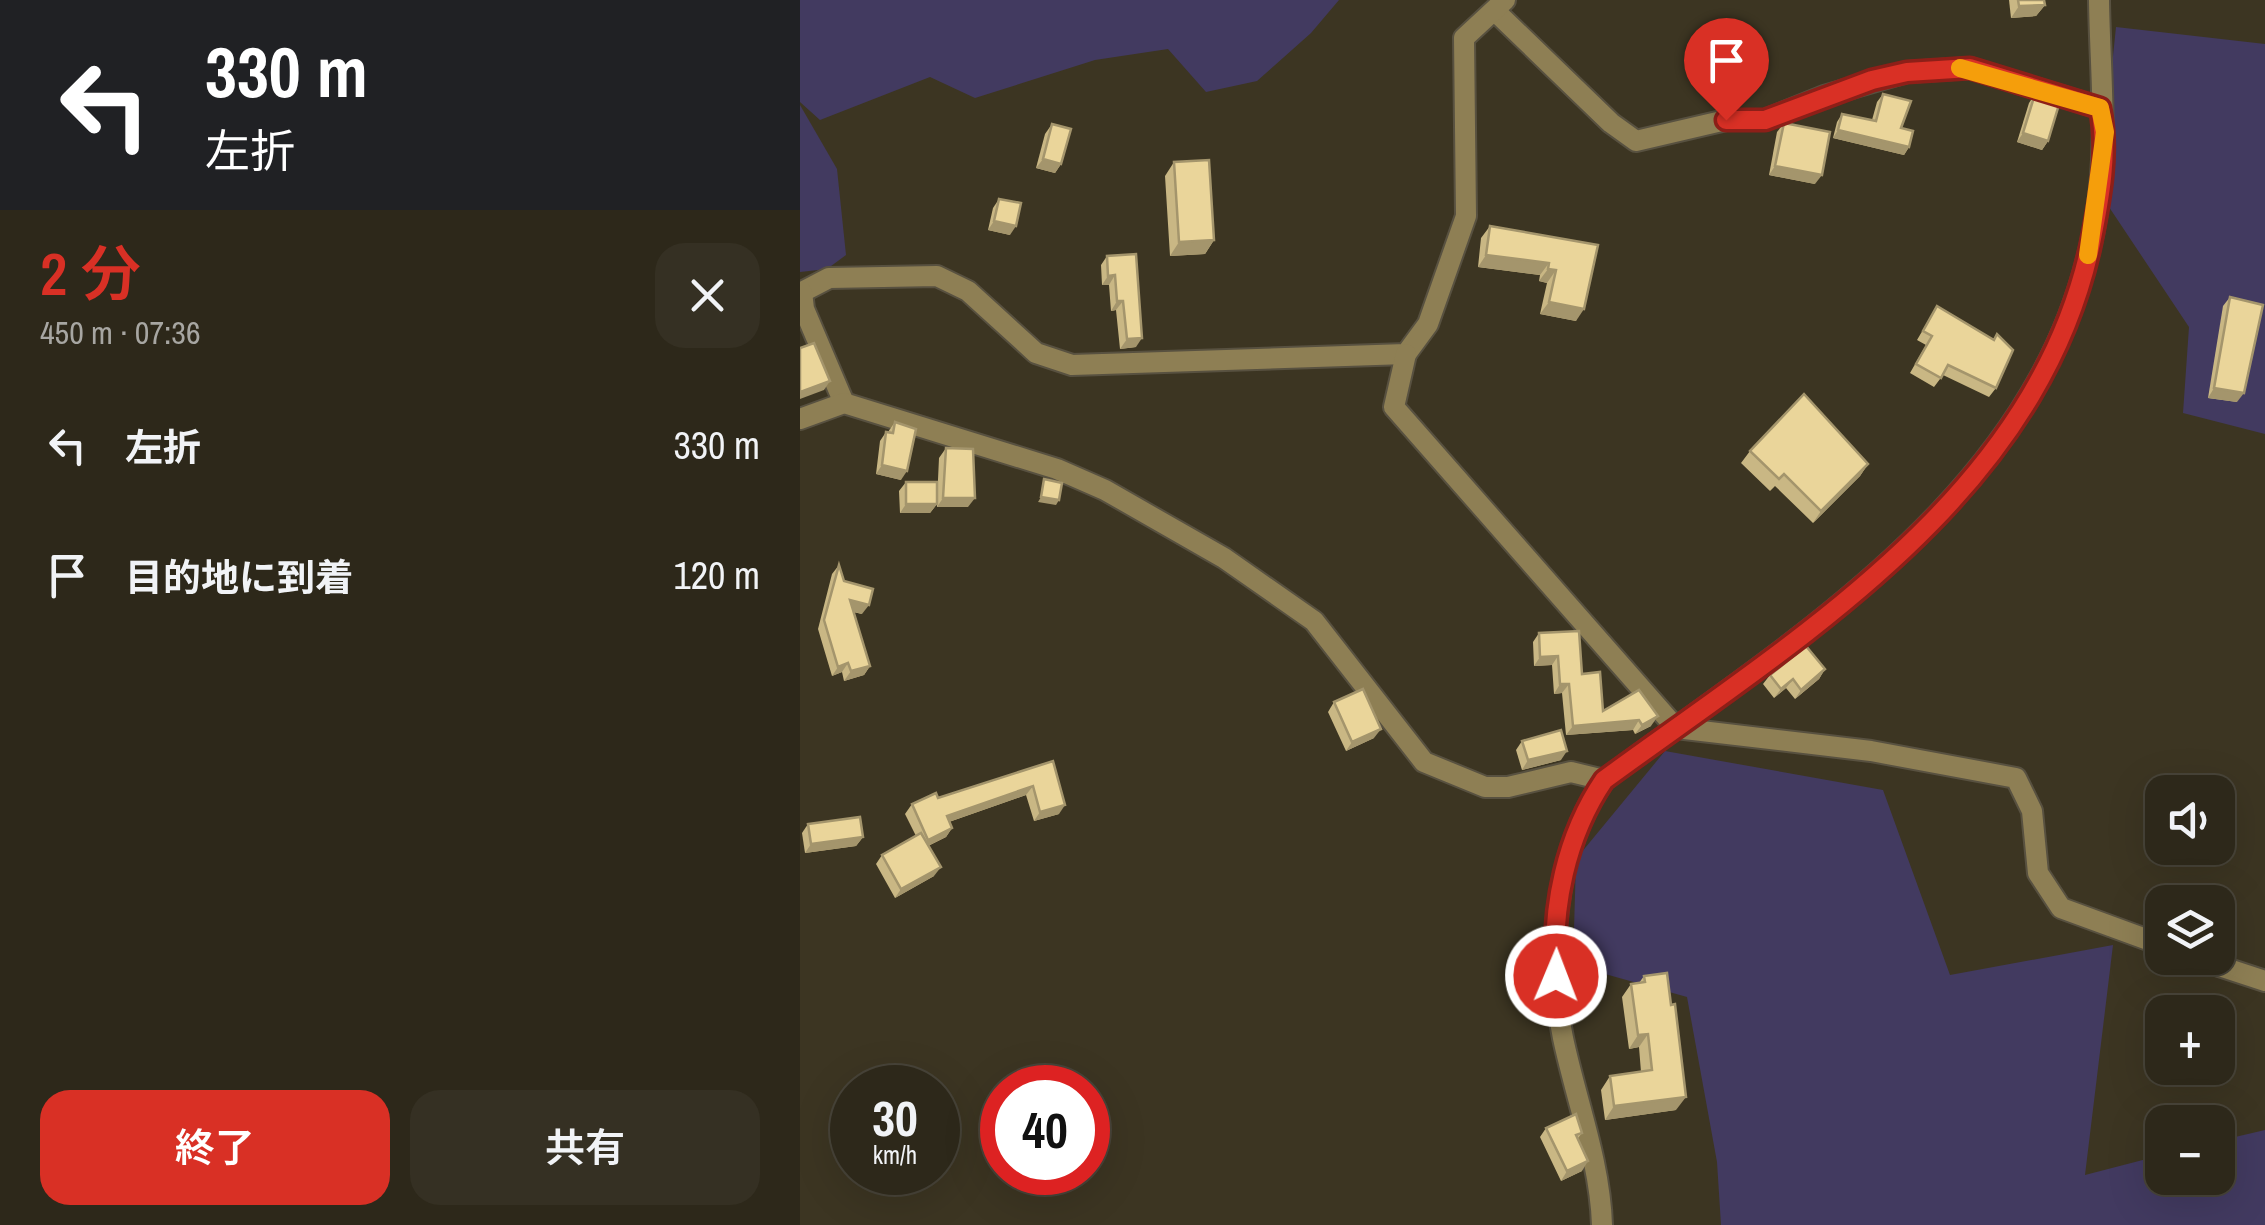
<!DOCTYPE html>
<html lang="ja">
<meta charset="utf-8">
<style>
:root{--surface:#2d281a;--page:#353023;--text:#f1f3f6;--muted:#a7a6a2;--line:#484439;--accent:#d93025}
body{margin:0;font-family:"Archivo Narrow","Noto Sans JP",sans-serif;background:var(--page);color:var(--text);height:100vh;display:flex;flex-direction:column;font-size:38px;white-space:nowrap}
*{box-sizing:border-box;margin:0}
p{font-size:32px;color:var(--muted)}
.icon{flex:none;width:55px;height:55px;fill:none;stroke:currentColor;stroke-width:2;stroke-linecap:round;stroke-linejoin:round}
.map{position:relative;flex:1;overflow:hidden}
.panel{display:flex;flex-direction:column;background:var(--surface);width:800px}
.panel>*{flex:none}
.top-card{background:#202124;color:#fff;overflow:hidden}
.buttons{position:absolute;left:1345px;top:775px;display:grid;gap:20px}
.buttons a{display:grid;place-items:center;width:90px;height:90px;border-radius:20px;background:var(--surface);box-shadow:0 10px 40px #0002,0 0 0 2px var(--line);font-size:50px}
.speed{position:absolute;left:30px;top:1065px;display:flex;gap:20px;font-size:50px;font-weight:700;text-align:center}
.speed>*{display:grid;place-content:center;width:130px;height:130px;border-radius:50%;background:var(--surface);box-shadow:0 10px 40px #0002,0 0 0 2px var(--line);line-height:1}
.speed small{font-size:25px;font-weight:400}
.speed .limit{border:15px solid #d22;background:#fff;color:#111}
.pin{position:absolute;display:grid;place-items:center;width:85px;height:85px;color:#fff;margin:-102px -42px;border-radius:50% 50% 50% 0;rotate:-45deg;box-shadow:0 0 10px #0007}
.pin .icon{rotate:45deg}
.me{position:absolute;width:110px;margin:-55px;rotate:1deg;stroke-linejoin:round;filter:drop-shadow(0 0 8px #0008)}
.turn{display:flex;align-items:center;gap:35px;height:210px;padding:0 40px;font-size:45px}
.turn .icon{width:130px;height:130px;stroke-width:2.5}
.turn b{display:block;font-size:70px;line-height:85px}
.round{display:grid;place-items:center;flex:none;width:105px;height:105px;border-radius:30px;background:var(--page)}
.overview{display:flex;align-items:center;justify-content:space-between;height:170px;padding:0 40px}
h1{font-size:60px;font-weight:600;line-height:75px;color:var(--accent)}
.cta{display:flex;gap:20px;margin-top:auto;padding:20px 40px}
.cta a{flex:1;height:115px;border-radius:30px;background:var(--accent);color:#fff;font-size:40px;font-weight:600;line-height:115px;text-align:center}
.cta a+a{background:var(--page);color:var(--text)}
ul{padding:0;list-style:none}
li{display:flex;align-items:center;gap:30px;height:130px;padding:0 40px}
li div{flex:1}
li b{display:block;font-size:38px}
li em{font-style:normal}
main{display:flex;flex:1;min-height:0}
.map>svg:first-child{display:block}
.green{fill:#423a60}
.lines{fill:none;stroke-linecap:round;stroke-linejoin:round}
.minor-casing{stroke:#585140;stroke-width:24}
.tertiary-casing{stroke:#585140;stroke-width:24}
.minor{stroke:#8e7f54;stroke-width:20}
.tertiary{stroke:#8e7f54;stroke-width:20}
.wall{fill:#c9b784}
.shaded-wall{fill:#a4956c}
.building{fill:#ead59a;stroke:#a4956c;stroke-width:2.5}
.route-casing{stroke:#8d1f18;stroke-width:25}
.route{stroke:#d93025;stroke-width:18}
.slow{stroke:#f59e0b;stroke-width:18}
</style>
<main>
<section class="panel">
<div class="top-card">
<div class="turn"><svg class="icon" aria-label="left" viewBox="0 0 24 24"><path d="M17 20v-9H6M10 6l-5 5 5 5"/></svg><div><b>330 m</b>左折</div></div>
</div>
<div class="overview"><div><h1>2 分</h1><p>450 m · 07:36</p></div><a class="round"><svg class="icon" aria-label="close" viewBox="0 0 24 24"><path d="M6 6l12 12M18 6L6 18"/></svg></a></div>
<ul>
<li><svg class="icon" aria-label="left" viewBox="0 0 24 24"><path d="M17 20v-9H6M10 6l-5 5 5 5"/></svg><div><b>左折</b></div><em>330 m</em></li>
<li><svg class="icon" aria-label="arrive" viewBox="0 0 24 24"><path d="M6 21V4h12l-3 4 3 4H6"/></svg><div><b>目的地に到着</b></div><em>120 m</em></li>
</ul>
<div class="cta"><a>終了</a><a>共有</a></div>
</section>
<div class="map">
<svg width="1465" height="1225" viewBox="0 0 1465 1225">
<rect width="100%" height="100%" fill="#3c3522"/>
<g class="green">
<path d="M0 0H539L511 33 457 81 406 92 368 49 295 60 175 98 130 77 20 120 0 102Z"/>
<path d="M1316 27 1465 44V434L1383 413 1389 327 1299 192Z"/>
<path d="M0 105 37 169 46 255 27 269 0 272Z"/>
<path d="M865 751 1083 790 1150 975 1313 945 1285 1175 1362 1155V1178H1418V1141L1465 1130V1225H921L917 1162 887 997 773 965 776 859Z"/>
</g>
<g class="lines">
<g class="minor-casing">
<g id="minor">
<path d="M695 11 811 123 836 141 926 120H965L1024 96 1107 72 1170 68 1300 108"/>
<path d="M2 292 29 278 137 276 168 291 236 353 272 365 606 354 628 324 666 216 664 38 705 0"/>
<path d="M2 292 4 309 44 403"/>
<path d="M606 354 594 407 876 728 1071 751 1216 778 1232 811 1238 873 1261 908 1362 945"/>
<path d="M0 419 44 403 257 469 305 490 424 558 514 621 624 762 685 787H708L771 772 804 780"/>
<path d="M1395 958 1465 981"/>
</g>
</g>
<g class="tertiary-casing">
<path id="tertiary" d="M802 1225C800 1161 776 1100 763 1038 746 952 754 853 804 780 1008 630 1254 483 1297 212 1308 142 1300 71 1299 0"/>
</g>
<use href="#minor" class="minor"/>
<use href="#tertiary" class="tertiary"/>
</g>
<g class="wall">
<path d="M1209 0H1244L1245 5 1236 16 1211 18Z"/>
<path d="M1083 94 1109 147 1104 155 1033 138 1037 122 1042 114 1072 120 1077 102Z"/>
<path d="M1235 94 1248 141 1242 150 1217 142 1229 103Z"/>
<path d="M984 123 1015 184 969 175 977 132Z"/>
<path d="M252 124 261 164 255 173 236 168 245 134Z"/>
<path d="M374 162 414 240 405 254 370 256 365 176Z"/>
<path d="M199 199 210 235 188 230 193 208Z"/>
<path d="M690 226 798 245 776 321 740 314 747 283 739 281 740 275 678 267 681 238Z"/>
<path d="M336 254V347L320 349 316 310 311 311 309 285H302L301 265 307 256Z"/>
<path d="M1430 297 1437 402 1408 398 1423 306Z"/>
<path d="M1137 306 1193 339 1197 334 1196 388 1189 397 1143 375 1134 387 1110 373 1126 345 1117 340Z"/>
<path d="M95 422 101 480 76 474 80 441 86 432H88Z"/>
<path d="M146 448 168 507H137V504L130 513H100L99 491 106 482 137 501 139 458Z"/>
<path d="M950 451 1068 464 1060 476 1013 523 975 486 970 491 941 463Z"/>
<path d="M39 565 44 581 62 614 53 612 70 666 64 675 44 681 42 672 32 676 18 629 32 574Z"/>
<path d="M739 633 782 674 803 711 839 690 851 726 835 734 833 730 766 735 762 693 754 694 752 665 734 666 733 642Z"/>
<path d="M1025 669 1019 679 995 699 986 688 974 698 963 684 970 675Z"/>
<path d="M534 702 574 738 546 751 528 712Z"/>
<path d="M722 741 761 760 722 770 716 750Z"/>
<path d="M253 761 259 814 234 821 226 795 149 822 152 828 146 837 128 846 134 876 95 898 76 864 82 855 116 836 105 814 112 804 138 798Z"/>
<path d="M8 824 63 837 56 846 5 853 2 833Z"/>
<path d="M844 976 876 1110 805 1120 801 1090 810 1076 841 1072 839 1047 829 1049 822 997 831 984 839 983Z"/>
<path d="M746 1128 782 1133 778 1138 782 1171 761 1181 740 1137Z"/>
</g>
<g class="shaded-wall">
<path d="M1245 5 1236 16 1211 18 1219 6Z"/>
<path d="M1038 130 1109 147 1104 155 1033 138Z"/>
<path d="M1223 133 1248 141 1242 150 1217 142Z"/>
<path d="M243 159 261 164 255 173 236 168Z"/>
<path d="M975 166 1022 175 1015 184 969 175Z"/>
<path d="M194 221 216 226 210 235 188 230Z"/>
<path d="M414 240 405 254 370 256 379 242Z"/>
<path d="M686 255 749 263 740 275 678 267Z"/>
<path d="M748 269 756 270 747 283 739 281Z"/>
<path d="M315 275 309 285H302L308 276Z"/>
<path d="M317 301H323L316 310 311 311Z"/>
<path d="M749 302 784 309 776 321 740 314Z"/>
<path d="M342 338 336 347 320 349 327 339Z"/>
<path d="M30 381 24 390 0 399V392Z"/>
<path d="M1414 388 1444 393 1437 402 1408 398Z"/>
<path d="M1068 464 1060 476 1013 523 1021 511Z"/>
<path d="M82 465 107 471 101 480 76 474Z"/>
<path d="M241 497 259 500 256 505 238 502Z"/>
<path d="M143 498H175L168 507H137Z"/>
<path d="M106 504H137L130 513H100Z"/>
<path d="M50 600 69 605 62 614 43 609Z"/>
<path d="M758 656 752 665 734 666 740 657Z"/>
<path d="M48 663 42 672 32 676 38 667Z"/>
<path d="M70 666 64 675 44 681 51 671Z"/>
<path d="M1025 669 1019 679 995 699 1001 690Z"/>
<path d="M993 679 986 688 974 698 981 689Z"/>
<path d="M760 684H769L762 693 754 694Z"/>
<path d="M858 716 851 726 835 734 842 725Z"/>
<path d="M839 720 833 730 766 735 773 726Z"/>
<path d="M581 729 574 738 546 751 552 742Z"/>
<path d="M767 751 761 760 722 770 728 760Z"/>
<path d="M233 786 226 795 140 825 147 816Z"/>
<path d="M265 805 259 814 234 821 240 812Z"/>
<path d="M152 828 146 837 122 849 128 840Z"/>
<path d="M63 837 56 846 5 853 11 844Z"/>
<path d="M141 867 134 876 95 898 101 889Z"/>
<path d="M848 1034 839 1047 829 1049 838 1035Z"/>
<path d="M886 1097 876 1110 805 1120 814 1106Z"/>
<path d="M788 1161 782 1171 761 1181 767 1171Z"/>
</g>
<g class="building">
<path d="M1218 0H1244L1245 5 1219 6Z"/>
<path d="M1083 94 1111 101 1101 128 1113 131 1109 147 1038 130 1042 114 1076 121Z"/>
<path d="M1235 94 1260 101 1248 141 1223 133Z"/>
<path d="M984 123 1030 132 1022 175 975 166Z"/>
<path d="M252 124 271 129 261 164 243 159Z"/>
<path d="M409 160 414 240 379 242 374 162Z"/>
<path d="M199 199 221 203 216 226 194 221Z"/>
<path d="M690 226 798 245 784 309 749 302 756 270 748 269 749 263 686 255Z"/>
<path d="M336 254 342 338 327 339 323 301H317L315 275 308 276 307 256Z"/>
<path d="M1430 297 1463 305 1444 393 1414 388Z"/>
<path d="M1137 306 1194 340 1197 334 1213 350 1196 388 1148 365 1141 378 1116 364 1132 336 1123 331Z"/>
<path d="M14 343 30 381 0 392V348Z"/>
<path d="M1004 394 1068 464 1021 511 984 474 979 479 950 451Z"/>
<path d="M95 422 116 429 107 471 82 465 86 432 93 433Z"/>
<path d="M146 448 173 449 175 498H143Z"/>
<path d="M244 479 262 483 259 500 241 497Z"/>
<rect x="106" y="482" width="31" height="22"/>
<path d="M39 565 44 581 73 589 69 605 50 600 70 666 51 671 48 663 38 667 24 620Z"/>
<path d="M779 631 782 674 800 672 803 711 839 690 858 716 842 725 839 720 773 726 769 684H760L758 656 740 657 739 633Z"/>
<path d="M1006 646 1025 669 1001 690 993 679 981 689 970 675Z"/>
<path d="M563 689 581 729 552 742 534 702Z"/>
<path d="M761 730 767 751 728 760 722 741Z"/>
<path d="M253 761 265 805 240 812 233 786 147 816 152 828 128 840 112 804 136 793 138 798Z"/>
<path d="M60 817 63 837 11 844 8 824Z"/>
<path d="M121 833 141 867 101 889 82 855Z"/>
<path d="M867 973 871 1005 875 1004 886 1097 814 1106 810 1076 852 1070 848 1034 838 1035 831 984 845 982 844 976Z"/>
<path d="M776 1114 782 1133 776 1135 788 1161 767 1171 746 1128Z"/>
</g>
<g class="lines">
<g class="route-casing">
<path id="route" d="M756 976C751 908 766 836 804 780 998 638 1237 496 1291 243 1300 199 1309 152 1300 108L1170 68 1107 72 1072 80 965 120H926"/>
</g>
<use href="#route" class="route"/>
<path class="slow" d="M1160 68 1300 108 1305 132 1288 255"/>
</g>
</svg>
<div class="buttons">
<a><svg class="icon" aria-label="sound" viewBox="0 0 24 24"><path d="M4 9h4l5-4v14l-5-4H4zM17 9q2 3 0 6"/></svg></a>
<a><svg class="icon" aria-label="layers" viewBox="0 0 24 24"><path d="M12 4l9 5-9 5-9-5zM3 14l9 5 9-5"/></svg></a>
<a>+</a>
<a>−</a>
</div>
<div class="speed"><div>30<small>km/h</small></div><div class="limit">40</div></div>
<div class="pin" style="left:926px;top:120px;background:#d93025"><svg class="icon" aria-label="arrive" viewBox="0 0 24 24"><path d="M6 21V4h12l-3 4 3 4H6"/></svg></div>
<svg class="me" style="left:756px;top:976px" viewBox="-20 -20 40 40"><circle r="17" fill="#d93025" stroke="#fff" stroke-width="3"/><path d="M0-11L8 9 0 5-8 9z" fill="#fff"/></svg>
</div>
</main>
